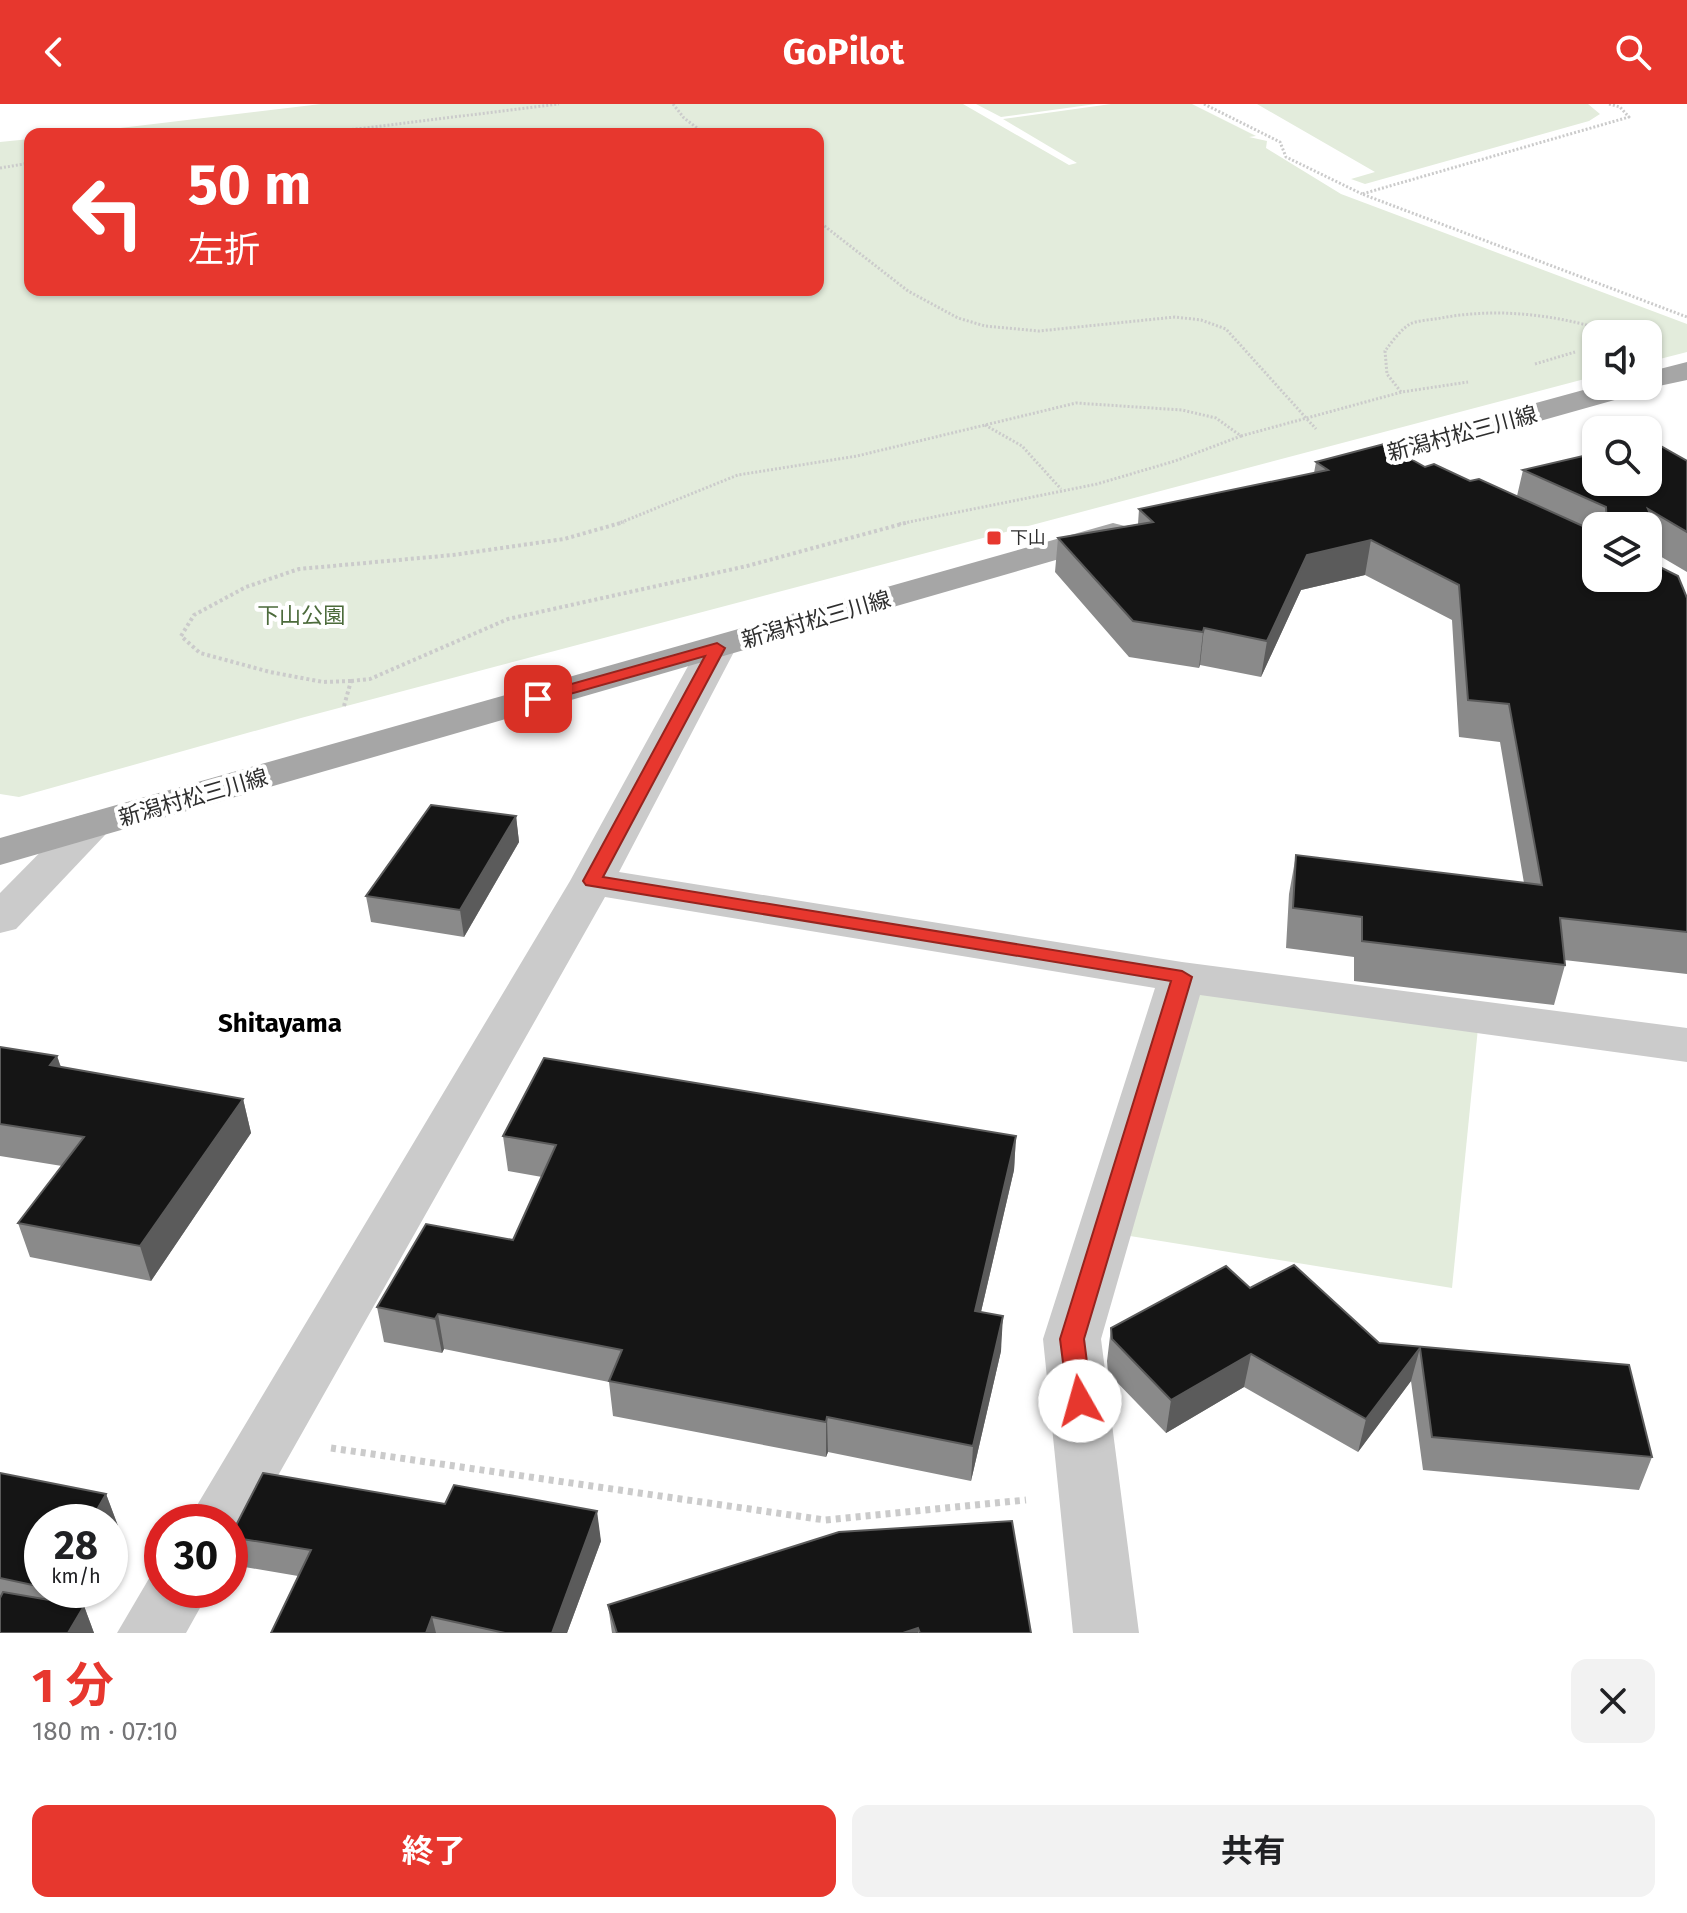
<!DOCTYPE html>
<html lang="ja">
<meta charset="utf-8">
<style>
:root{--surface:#fff;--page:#f2f2f2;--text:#202124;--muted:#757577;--accent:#e7372e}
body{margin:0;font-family:"Fira Sans","Noto Sans JP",sans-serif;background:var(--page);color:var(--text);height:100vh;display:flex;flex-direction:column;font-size:30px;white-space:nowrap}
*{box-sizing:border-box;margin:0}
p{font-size:26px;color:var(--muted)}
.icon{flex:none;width:44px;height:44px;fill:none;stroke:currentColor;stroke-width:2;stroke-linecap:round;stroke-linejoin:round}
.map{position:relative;height:1529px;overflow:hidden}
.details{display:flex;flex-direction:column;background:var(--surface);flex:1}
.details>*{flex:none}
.hud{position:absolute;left:24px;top:24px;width:800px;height:168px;border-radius:16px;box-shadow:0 2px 6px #0004;background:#e7372e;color:#fff;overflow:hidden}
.tools{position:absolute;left:1582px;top:216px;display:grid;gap:16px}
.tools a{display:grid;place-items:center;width:80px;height:80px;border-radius:16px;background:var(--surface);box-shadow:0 2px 6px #0004;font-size:40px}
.speed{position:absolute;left:24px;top:1400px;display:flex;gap:16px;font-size:40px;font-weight:700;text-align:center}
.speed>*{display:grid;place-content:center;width:104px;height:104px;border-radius:50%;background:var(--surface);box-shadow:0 2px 6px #0004;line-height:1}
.speed small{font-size:20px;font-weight:400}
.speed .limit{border:12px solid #d22;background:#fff;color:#111}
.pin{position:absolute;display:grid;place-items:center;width:68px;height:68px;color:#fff;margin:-34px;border-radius:16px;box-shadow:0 4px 12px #0006}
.me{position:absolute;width:88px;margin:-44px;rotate:353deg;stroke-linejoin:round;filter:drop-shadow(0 0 6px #0008)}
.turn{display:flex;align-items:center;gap:28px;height:168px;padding:0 32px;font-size:36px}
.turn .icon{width:104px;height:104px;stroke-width:2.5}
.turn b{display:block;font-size:56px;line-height:68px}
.round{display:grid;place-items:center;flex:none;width:84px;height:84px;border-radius:16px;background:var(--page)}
.head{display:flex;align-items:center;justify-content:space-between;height:136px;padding:0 32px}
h1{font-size:48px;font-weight:700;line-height:60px;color:var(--accent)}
.cta{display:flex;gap:16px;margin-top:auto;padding:16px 32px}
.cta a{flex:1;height:92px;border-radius:16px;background:var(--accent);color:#fff;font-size:32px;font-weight:700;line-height:92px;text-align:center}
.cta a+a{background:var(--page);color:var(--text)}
header{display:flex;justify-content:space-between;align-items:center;height:104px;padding:0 32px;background:var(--accent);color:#fff;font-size:36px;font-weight:700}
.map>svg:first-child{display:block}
.green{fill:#e3ecdc}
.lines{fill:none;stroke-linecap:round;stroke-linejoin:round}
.path-far2{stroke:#cbcbcb;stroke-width:3;stroke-dasharray:2 2;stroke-linecap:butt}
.path-far1{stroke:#cbcbcb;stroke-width:4;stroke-dasharray:3 3;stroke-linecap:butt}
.path{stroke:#cbcbcb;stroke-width:7;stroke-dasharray:5 5;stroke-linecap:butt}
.minor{fill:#cbcbcb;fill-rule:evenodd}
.primary{fill:#a6a6a6;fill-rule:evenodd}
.wall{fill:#8a8a8a;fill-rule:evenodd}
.shaded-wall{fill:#5b5b5b}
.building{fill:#151515;stroke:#5b5b5b;stroke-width:2}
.route{fill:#e7372e;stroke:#96241e;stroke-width:2}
.poi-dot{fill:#e7372e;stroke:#fff;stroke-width:3}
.labels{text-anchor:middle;stroke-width:8;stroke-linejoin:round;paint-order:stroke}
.far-poi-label{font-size:18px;fill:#2e2e2e;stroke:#fff;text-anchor:start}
.street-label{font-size:22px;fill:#2e2e2e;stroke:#fff}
.park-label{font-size:22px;fill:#4c6b3b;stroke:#fff}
.quarter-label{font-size:26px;font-weight:bold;fill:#000;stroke:#fff}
</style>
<header><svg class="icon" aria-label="back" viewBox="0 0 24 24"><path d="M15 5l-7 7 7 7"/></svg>GoPilot<svg class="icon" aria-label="search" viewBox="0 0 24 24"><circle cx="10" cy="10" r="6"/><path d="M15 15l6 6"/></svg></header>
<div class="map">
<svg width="1687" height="1529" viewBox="0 0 1687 1529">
<rect width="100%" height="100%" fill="#fff"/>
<g class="green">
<path d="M321 0H963L1069 61 1077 59 1003 15 1111 0H1192L1256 32 1249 33 1267 37 1266 44 1341 90 1687 220V248L1648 258V230H1596V272L301 614 19 693 0 690V38L30 35V186H818V30H70Z"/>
<path d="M976 0H1096L1001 13Z"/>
<path d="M1257 0H1588L1600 10 1589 17 1365 80 1351 75 1375 68Z"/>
<path d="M1194 884 1478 924 1452 1184 1130 1132Z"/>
</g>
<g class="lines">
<g class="path-far2">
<path d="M673 0 684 14 705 30"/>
<path d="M1204 0 1280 38 1286 53 1362 90"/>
<path d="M1609 0 1620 3 1629 13 1362 90 1687 213"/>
<path d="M316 30 559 0"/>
<path d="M0 64 30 59"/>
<path d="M818 117 908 187 958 214 985 222 1039 227 1175 213 1201 216 1226 225 1316 325"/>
<path d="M1535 260 1575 248"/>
<path d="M1401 288 1387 270 1385 247C1392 238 1400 226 1410 220 1419 216 1431 216 1441 214 1500 203 1560 211 1617 230"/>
<path d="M985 321 1022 342 1061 385"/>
<path d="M1241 332 1402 288 1468 278"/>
<path d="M617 420 738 371 857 352 1076 299 1182 306 1216 314 1241 332 1175 357 1097 380 899 420"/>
</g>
<g class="path-far1">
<path d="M351 577 323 578 270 568 200 549 181 532 194 511 246 483 299 465 453 451 564 435 624 418"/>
<path d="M351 577 370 575 508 515 747 462 909 418"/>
<path d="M344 602 351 577"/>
</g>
<path class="path" d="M331 1344 825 1416 1026 1396"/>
<g class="minor">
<path d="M717 533 730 536 736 544 619 768 1182 858 1687 924V958L1200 891 1101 1235 1139 1529H1073L1043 1235 1155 884 605 793 241 1437 230 1441V1418H187L570 777 698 544 704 536Z"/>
<path d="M90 709 105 713 111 722 105 731 16 825 0 829V789L75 713Z"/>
<path d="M162 1463V1486H210L186 1529H117L154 1466Z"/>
</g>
<g class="primary">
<path d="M1687 258V276L1645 285 1643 288 1340 373 1329 370 1324 363 1329 356 1598 282H1648V268Z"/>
<path d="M1113 419 1125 422 1130 429 1125 436 0 761V734Z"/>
</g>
</g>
<g class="wall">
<path d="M1687 357V468L1653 448 1650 459 1687 494V870L1564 856 1565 861 1554 901 1354 877V853L1286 844 1289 790 1296 751 1524 779 1500 638 1459 633 1452 516 1365 471 1301 486 1261 573 1200 561 1199 564 1129 553 1055 468 1058 434 1138 420 1139 405 1314 369 1316 358 1425 363 1517 392 1523 366ZM1596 422H1648V474H1596Z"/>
<path d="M516 712 519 738 464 833 371 818 366 792Z"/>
<path d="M0 943 57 952 61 963 243 995 251 1029 151 1177 30 1153 18 1119 62 1062 0 1052Z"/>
<path d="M503 1032H1016L1014 1066 981 1208 1001 1247 971 1377 828 1348 826 1353 613 1312 609 1278 444 1245 442 1249 384 1238 377 1203 513 1136 542 1073 508 1067Z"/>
<path d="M1250 1184 1379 1239 1629 1261 1652 1353 1639 1386 1423 1366 1411 1277 1358 1348 1244 1283 1166 1329 1108 1269 1107 1257 1111 1224Z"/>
<path d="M0 1369 106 1390 118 1422 110 1435V1418H42V1486H81L73 1500 84 1502 94 1529H0Z"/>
<path d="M230 1433 601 1437 567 1529H271L298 1472 239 1462Z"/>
<path d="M608 1501 1031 1529H612Z"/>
</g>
<g class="shaded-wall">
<path d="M1658 428 1649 462 1648 460 1654 436 1655 429Z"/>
<path d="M1371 436 1365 471 1301 486 1261 573 1267 537 1307 451Z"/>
<path d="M1204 524 1200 561 1199 564 1203 528Z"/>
<path d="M516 712 519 738 464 833 460 806Z"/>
<path d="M57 952 68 986 50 961Z"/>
<path d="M243 995 251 1029 151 1177 140 1142Z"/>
<path d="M1016 1032 1014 1066 973 1242 975 1207Z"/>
<path d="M438 1210 444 1245 442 1249 435 1215Z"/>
<path d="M1003 1212 1001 1247 971 1377 973 1342Z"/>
<path d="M1420 1244 1411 1277 1358 1348 1366 1315Z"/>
<path d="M1251 1250 1244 1283 1166 1329 1171 1296Z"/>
<path d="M827 1313 828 1348 826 1353V1318Z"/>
<path d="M106 1390 118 1422 110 1435V1418H90Z"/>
<path d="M597 1407 601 1437 567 1529H552Z"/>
<path d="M51 1486H81L64 1516Z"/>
<path d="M84 1502 94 1529H68Z"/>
<path d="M432 1513 436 1529H426Z"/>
<path d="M918 1524V1529H903Z"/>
</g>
<g class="building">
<path d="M1652 337 1687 357V428L1648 405 1658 428 1655 429 1654 436H1648V422H1607L1606 403 1523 366 1596 349V378H1648V338Z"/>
<path d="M1384 340 1425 363 1434 360 1470 377 1479 375 1596 428V474H1648V457L1678 472 1687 494V828L1560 814 1565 861 1362 837V813L1293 804 1296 751 1542 781 1509 600 1468 596 1459 481 1371 436 1307 451 1267 537 1204 524 1203 528 1133 517 1058 434 1153 418 1139 405 1328 366 1316 358Z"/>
<path d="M431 701 516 712 460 806 366 792Z"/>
<path d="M0 943 57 952 50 961 243 995 140 1142 18 1119 84 1033 0 1020Z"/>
<path d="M544 954 1016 1032 975 1207 1003 1212 973 1342 827 1313 826 1318 609 1277 622 1246 438 1210 435 1215 377 1203 426 1120 513 1136 556 1041 503 1032Z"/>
<path d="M1294 1161 1379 1239 1629 1261 1652 1353 1432 1333 1420 1244 1366 1315 1251 1250 1171 1296 1112 1235 1111 1224 1226 1162 1250 1184Z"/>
<path d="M0 1369 106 1390 90 1418H42V1483L0 1474Z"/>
<path d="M263 1369 445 1400 454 1381 597 1407 552 1529H505L432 1513 426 1529H271L311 1446 230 1433Z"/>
<path d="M1012 1417 1031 1529H920L918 1524 903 1529H617L608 1501 839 1428Z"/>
<path d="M3 1488 84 1502 68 1529H0V1494Z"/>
</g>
<path class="route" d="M717 539 725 544 603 773 1182 867 1192 873 1084 1235 1092 1297 1089 1304 1080 1307 1071 1304 1068 1297 1060 1235 1171 877 586 781 583 777 705 552 538 599 530 595 532 591Z"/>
<rect class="poi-dot" x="986" y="426" width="16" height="16" rx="4"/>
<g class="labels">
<g class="far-poi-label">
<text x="1010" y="440">下山</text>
</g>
<g class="street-label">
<text transform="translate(1462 329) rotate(-15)" y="8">新潟村松三川線</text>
<text transform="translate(816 515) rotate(-16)" y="8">新潟村松三川線</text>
<text transform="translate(193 693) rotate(-16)" y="8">新潟村松三川線</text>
</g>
<g class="park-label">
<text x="301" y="519">下山公園</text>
</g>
<g class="quarter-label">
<text x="280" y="928">Shitayama</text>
</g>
</g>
</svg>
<div class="tools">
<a><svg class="icon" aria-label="sound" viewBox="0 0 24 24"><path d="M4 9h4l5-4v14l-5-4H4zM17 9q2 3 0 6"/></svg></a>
<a><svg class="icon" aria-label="search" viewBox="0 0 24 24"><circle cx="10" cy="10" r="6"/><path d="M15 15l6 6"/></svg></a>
<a><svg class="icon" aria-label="layers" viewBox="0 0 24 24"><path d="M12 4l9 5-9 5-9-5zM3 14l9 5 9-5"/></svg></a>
</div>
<div class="speed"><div>28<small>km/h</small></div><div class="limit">30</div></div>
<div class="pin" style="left:538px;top:595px;background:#d93025"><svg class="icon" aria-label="arrive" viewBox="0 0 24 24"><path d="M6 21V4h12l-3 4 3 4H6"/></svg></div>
<svg class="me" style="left:1080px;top:1297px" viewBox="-20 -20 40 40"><circle r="19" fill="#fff"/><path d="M0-13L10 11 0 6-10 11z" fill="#e7372e"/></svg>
<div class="hud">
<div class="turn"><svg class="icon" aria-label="left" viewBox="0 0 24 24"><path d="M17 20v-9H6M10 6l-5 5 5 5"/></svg><div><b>50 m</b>左折</div></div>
</div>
</div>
<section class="details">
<div class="head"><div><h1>1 分</h1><p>180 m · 07:10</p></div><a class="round"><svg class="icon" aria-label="close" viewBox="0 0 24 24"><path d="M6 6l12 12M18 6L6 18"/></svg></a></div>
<div class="cta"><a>終了</a><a>共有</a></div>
</section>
